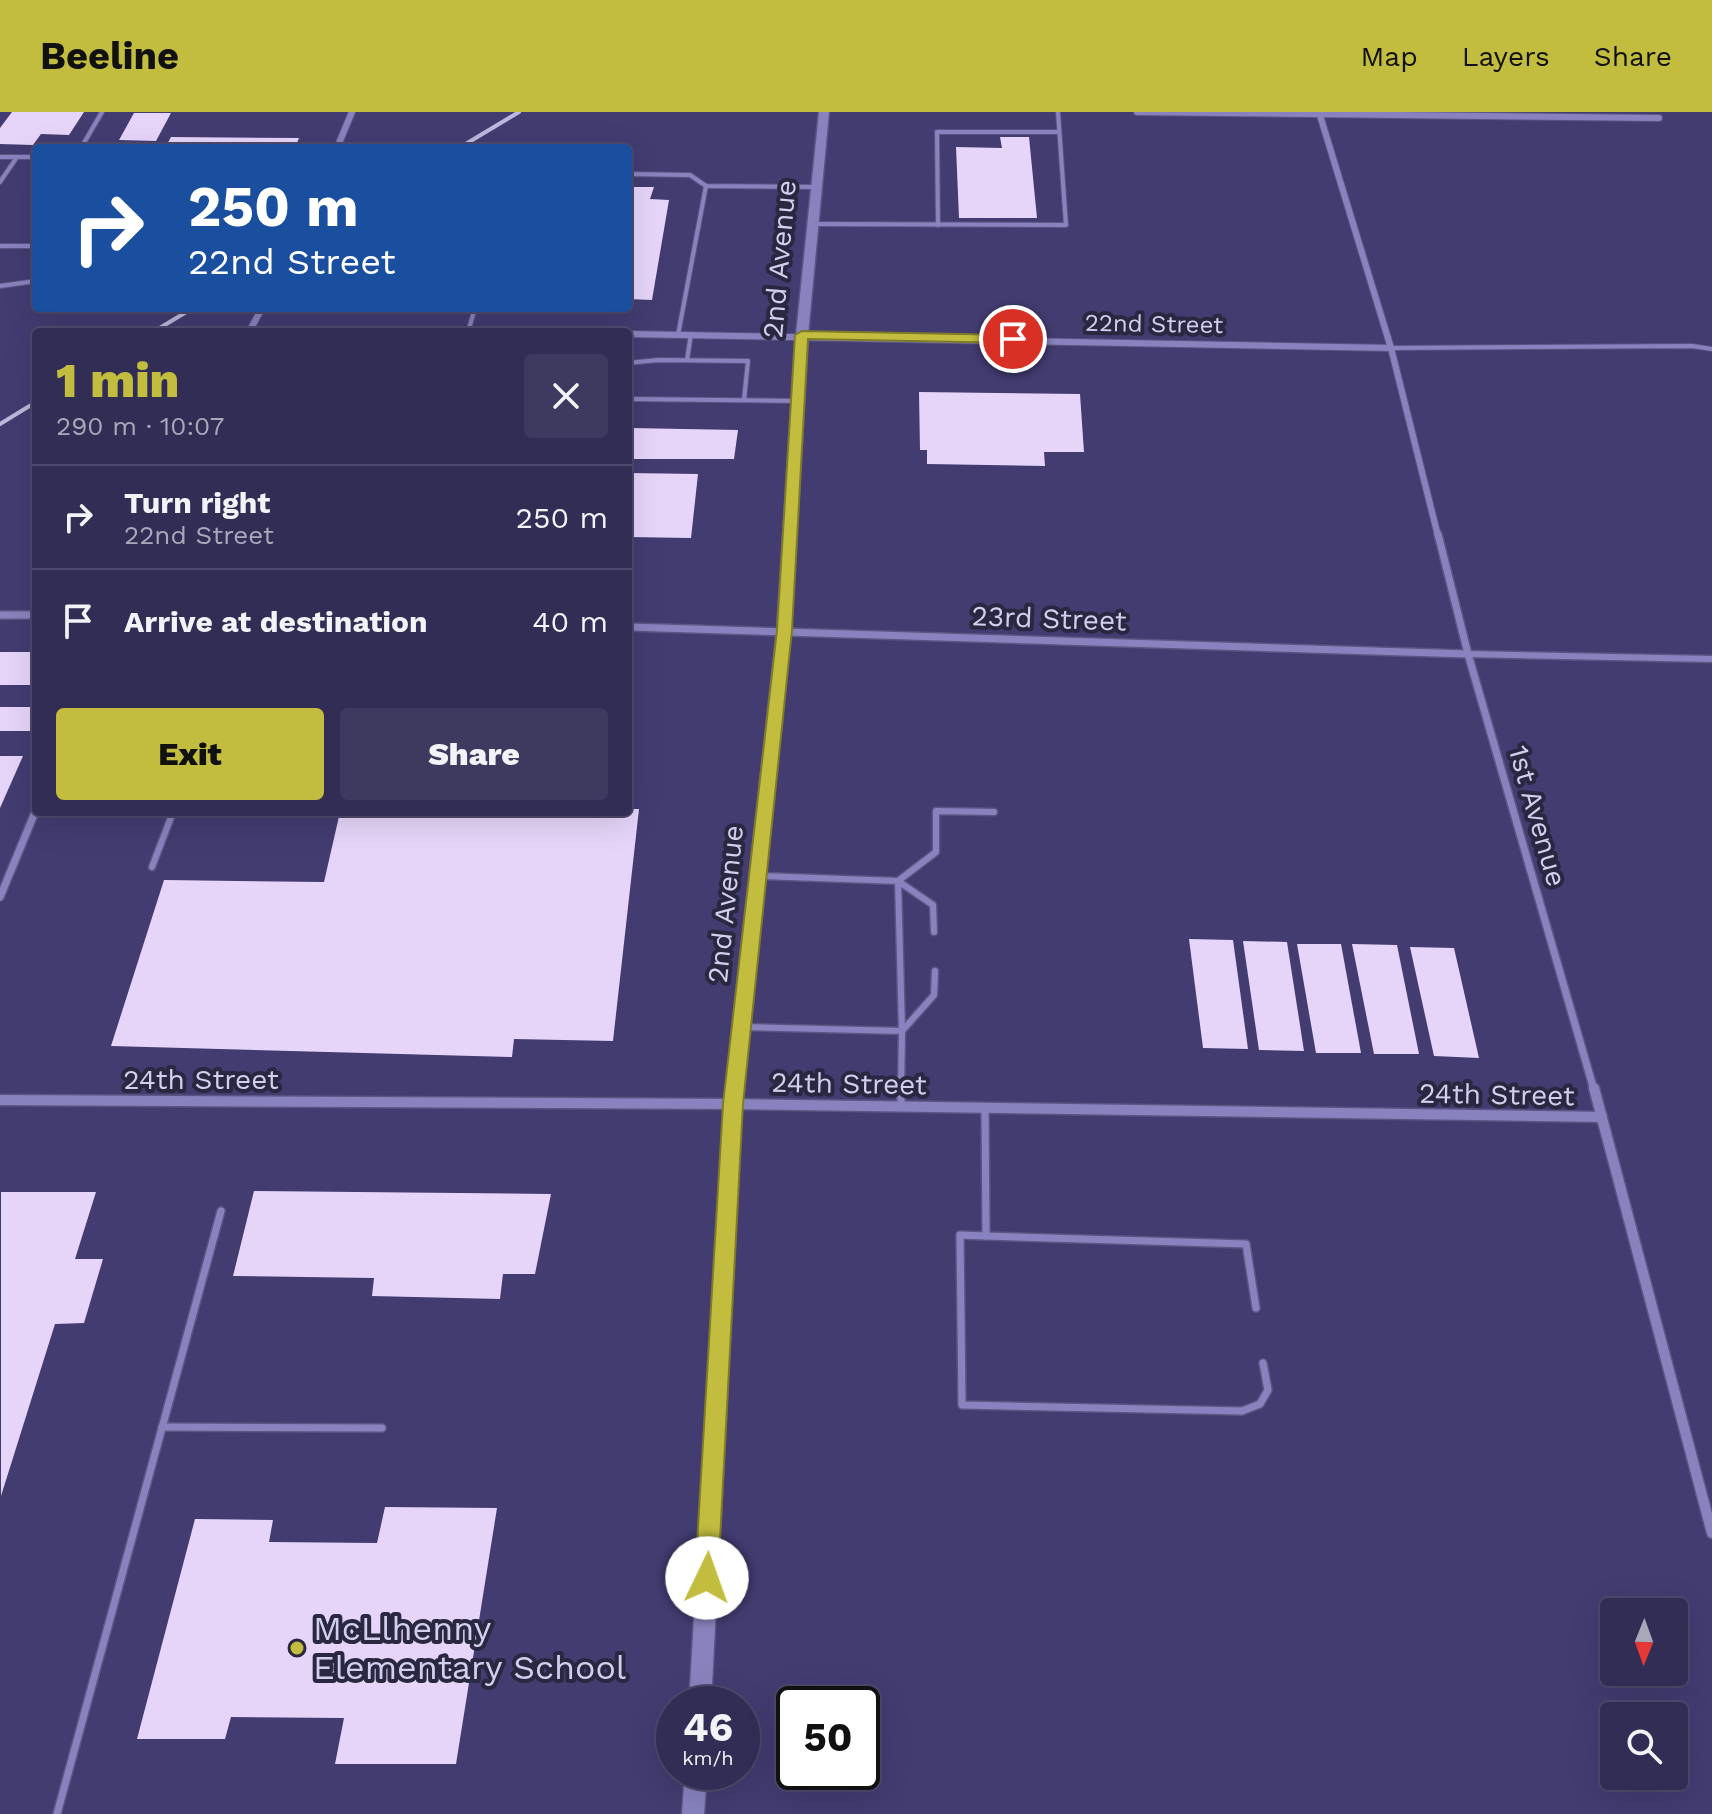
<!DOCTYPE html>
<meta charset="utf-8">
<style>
:root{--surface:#322d55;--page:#3d395f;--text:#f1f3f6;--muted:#a8a8b9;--line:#4d496c;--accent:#c2bd3f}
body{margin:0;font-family:"Work Sans",sans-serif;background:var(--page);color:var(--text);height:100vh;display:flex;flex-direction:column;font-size:30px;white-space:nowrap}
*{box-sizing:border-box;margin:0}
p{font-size:26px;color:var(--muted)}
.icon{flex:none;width:44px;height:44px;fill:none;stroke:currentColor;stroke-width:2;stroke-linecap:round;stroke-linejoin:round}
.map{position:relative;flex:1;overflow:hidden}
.side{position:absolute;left:32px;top:216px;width:600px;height:488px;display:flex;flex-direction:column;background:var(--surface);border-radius:8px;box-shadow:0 8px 32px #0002,0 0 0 2px var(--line)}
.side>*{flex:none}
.hud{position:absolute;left:32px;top:32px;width:600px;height:168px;border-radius:8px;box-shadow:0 8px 32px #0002,0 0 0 2px var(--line);background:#1a4fa0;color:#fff;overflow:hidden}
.needle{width:52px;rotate:181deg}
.tools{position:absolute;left:1600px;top:1486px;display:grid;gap:16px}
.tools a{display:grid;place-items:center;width:88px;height:88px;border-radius:8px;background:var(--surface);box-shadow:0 8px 32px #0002,0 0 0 2px var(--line);font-size:40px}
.speed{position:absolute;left:656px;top:1574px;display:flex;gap:16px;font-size:40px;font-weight:700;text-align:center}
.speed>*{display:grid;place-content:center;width:104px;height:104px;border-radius:50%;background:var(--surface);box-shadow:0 8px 32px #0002,0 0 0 2px var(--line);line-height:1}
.speed small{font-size:20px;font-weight:400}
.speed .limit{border:4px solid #111;border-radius:12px;background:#fff;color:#111}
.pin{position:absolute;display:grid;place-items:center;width:68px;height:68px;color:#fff;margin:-34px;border:4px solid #fff;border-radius:50%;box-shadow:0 2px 8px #0007}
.me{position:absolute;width:88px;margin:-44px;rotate:3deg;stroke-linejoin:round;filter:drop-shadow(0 0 6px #0008)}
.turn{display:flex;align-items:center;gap:28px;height:168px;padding:0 24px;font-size:36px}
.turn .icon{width:104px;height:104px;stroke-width:2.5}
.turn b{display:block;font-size:56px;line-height:68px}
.round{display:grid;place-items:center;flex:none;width:84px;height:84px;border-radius:8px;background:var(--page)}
.head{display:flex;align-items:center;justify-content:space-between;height:136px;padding:0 24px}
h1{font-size:48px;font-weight:800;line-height:60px;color:var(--accent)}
.action{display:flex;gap:16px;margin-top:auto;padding:16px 24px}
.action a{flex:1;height:92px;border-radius:8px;background:var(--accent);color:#111;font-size:32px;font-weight:800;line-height:92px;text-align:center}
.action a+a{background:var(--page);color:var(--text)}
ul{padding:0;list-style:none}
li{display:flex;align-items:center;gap:24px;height:104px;padding:0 24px;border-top:2px solid var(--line)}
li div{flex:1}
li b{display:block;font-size:30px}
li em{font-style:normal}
header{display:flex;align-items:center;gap:48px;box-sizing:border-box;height:112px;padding:0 40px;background:var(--accent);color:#111}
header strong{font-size:38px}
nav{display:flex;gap:44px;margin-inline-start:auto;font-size:28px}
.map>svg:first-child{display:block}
.building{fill:#e6d5f9}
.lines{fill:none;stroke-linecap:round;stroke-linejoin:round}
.service-far2-casing{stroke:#5c5582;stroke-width:6}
.service-far1-casing{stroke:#5c5582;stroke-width:9}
.service-casing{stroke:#5c5582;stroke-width:10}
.minor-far2-casing{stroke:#5c5582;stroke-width:8}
.minor-far1-casing{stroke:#5c5582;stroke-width:10}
.minor-casing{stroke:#5c5582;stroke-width:13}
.secondary-casing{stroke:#5c5582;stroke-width:3}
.service-far2{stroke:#8883be;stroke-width:4}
.service-far1{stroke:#8883be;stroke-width:6}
.service{stroke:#8883be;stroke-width:7}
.minor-far2{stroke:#8883be;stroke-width:6}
.minor-far1{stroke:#8883be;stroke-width:7}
.minor{stroke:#8883be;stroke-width:10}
.secondary{fill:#8883be;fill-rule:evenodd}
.rail{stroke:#bbb9db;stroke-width:4}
.route{fill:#c2bd3f;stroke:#7e7b29;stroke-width:2}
.poi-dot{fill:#c2bd3f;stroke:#2a2840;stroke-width:3}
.labels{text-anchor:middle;stroke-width:8;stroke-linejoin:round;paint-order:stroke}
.far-street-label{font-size:24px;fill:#d0cfee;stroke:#2a2840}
.street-label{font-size:28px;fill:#d0cfee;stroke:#2a2840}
.near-poi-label{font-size:34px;fill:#d0cfee;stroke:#2a2840;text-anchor:start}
</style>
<header>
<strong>Beeline</strong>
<nav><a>Map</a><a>Layers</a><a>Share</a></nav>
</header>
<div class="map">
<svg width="1712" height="1702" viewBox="0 0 1712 1702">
<rect width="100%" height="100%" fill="#423c71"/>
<g class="building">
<path d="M12 0H84L69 23 41 22 33 33 0 32V16Z"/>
<path d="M134 1H171L156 29 119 28Z"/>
<path d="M171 25 299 26 295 36H165Z"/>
<path d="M1000 25H1029L1037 106H959L956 35 1002 36Z"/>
<path d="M628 75H654L650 87 669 88 652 188 628 187Z"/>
<path d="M919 280 1080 282 1084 340H1044L1045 354 927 352V338H920Z"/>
<path d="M630 316 738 318 734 347H628Z"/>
<path d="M628 361 698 362 691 426 628 425Z"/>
<path d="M0 540H36V559L30 573H0Z"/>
<rect x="0" y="595" width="36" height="24"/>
<path d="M0 644H23L0 696Z"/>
<path d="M628 697H639L613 929 514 927 512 945 111 934 164 768 324 770 340 700H628Z"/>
<path d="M1189 827 1233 828 1248 937 1203 936Z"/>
<path d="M1243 829 1287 830 1304 939 1259 938Z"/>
<path d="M1297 832H1341L1361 941H1316Z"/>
<path d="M1352 832 1397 833 1419 942H1374Z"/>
<path d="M1410 835 1454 836 1479 946 1434 944Z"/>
<path d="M254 1079 551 1082 535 1162H503L500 1187 372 1184 374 1166 233 1164Z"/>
<path d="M1 1080H96L75 1147H103L84 1211 55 1212 1 1384Z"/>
<path d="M385 1395 497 1396 456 1652H335L344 1606 231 1605 225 1627H137L195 1407 273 1408 269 1430 377 1431Z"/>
</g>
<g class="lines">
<g class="service-far2-casing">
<g id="service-far2">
<path d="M81 36 102 0"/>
<path d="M0 45H36"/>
<path d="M628 62 690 63 706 74 816 75"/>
<path d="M0 70 17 45"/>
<path d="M812 112 1066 113 1058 0"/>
<path d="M938 113 937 20H1059"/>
<path d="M0 134H36"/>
<path d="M0 174 36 169"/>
<path d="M468 220 475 196"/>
<path d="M678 223 706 74"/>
<path d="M1391 236 1692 234 1712 237"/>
<path d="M687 248 691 222"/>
<path d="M628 251 658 248 748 249 744 288"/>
<path d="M628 287 798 289"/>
</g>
</g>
<g class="service-far1-casing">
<g id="service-far1">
<path d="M1468 542 1712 547"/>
<path d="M152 755 173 700"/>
<path d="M934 820 933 793 898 769 936 740V699L994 700"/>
<path d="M745 915 902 919 898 769 760 764"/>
<path d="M901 978 902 919 934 883 935 859"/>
</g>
</g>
<g class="service-casing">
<g id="service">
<path d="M901 994V976"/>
<path d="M985 996 986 1124 1246 1132 1256 1196"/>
<path d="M986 1124 960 1123 962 1293 1242 1299 1260 1292 1268 1278 1263 1251"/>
<path d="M162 1315 382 1316"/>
<path d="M57 1702 221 1099"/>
</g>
</g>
<g class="minor-far2-casing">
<g id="minor-far2">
<path d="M1137 0 1659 6"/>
<path d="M1319 0 1391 236 1438 424"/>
<path d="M337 36 352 0"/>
<path d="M249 220 262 196"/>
<path d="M628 222 1391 236"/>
</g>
</g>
<g class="minor-far1-casing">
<g id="minor-far1">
<path d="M1438 422 1468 542 1594 978"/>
<path d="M0 503H36"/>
<path d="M628 515 1468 542"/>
<path d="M0 785 36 698"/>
</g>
</g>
<g class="minor-casing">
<g id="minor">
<path d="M1594 976 1712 1421"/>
<path d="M0 988 733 992 1602 1005"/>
</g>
</g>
<g class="secondary-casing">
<g id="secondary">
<path d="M819 0H829L808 223 791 518 742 992 711 1592H689L724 992 777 518 796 223Z"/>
<path d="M685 1660H707L704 1702H682Z"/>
</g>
</g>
<use href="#service-far2" class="service-far2"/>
<use href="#service-far1" class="service-far1"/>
<use href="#service" class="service"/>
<use href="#minor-far2" class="minor-far2"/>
<use href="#minor-far1" class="minor-far1"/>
<use href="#minor" class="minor"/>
<use href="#secondary" class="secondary"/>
<g class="rail">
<path d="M459 36 519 0"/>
<path d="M153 220 193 196"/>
<path d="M0 312 36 290"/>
</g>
</g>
<path class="route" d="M802 219 1013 223 1020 227 1013 231 808 227 792 518 743 992 718 1466 715 1474 707 1477 698 1474 695 1466 723 992 777 518 795 223Z"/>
<circle class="poi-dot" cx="297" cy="1536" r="8"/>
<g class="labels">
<g class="far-street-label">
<text transform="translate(1154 212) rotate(1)" y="8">22nd Street</text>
</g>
<g class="street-label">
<text transform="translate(779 147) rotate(-85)" y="10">2nd Avenue</text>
<text transform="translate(1049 506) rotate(2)" y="10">23rd Street</text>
<text transform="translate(1538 704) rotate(74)" y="10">1st Avenue</text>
<text transform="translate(725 792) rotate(-84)" y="10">2nd Avenue</text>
<text x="201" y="977">24th Street</text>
<text transform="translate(849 971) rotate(1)" y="10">24th Street</text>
<text transform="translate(1497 982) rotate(1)" y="10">24th Street</text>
</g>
<g class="near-poi-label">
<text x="313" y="1528">McLlhenny<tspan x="313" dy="39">Elementary School</tspan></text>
</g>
</g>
</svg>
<div class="tools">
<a><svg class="needle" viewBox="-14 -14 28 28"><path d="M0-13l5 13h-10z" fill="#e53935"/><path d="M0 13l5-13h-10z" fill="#a8a8b9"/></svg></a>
<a><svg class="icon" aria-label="search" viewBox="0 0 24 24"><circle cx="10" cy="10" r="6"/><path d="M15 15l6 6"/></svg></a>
</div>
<div class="speed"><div>46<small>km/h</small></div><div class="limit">50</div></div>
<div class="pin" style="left:1013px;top:227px;background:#d93025"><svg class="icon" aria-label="arrive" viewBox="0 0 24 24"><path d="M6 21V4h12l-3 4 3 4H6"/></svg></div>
<svg class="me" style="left:707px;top:1466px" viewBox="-20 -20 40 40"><circle r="19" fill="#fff"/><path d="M0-13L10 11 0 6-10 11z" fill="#c2bd3f"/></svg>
<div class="hud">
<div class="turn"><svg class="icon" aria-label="right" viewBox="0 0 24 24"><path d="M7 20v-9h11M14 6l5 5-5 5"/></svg><div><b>250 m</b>22nd Street</div></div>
</div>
<section class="side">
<div class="head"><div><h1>1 min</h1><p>290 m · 10:07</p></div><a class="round"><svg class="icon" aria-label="close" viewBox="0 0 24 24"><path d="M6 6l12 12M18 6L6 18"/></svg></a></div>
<ul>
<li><svg class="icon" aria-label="right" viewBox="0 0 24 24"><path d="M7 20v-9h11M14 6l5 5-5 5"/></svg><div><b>Turn right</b><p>22nd Street</p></div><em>250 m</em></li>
<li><svg class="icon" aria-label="arrive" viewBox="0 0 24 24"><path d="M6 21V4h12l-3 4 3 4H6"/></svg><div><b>Arrive at destination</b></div><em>40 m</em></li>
</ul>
<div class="action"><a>Exit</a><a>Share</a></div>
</section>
</div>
